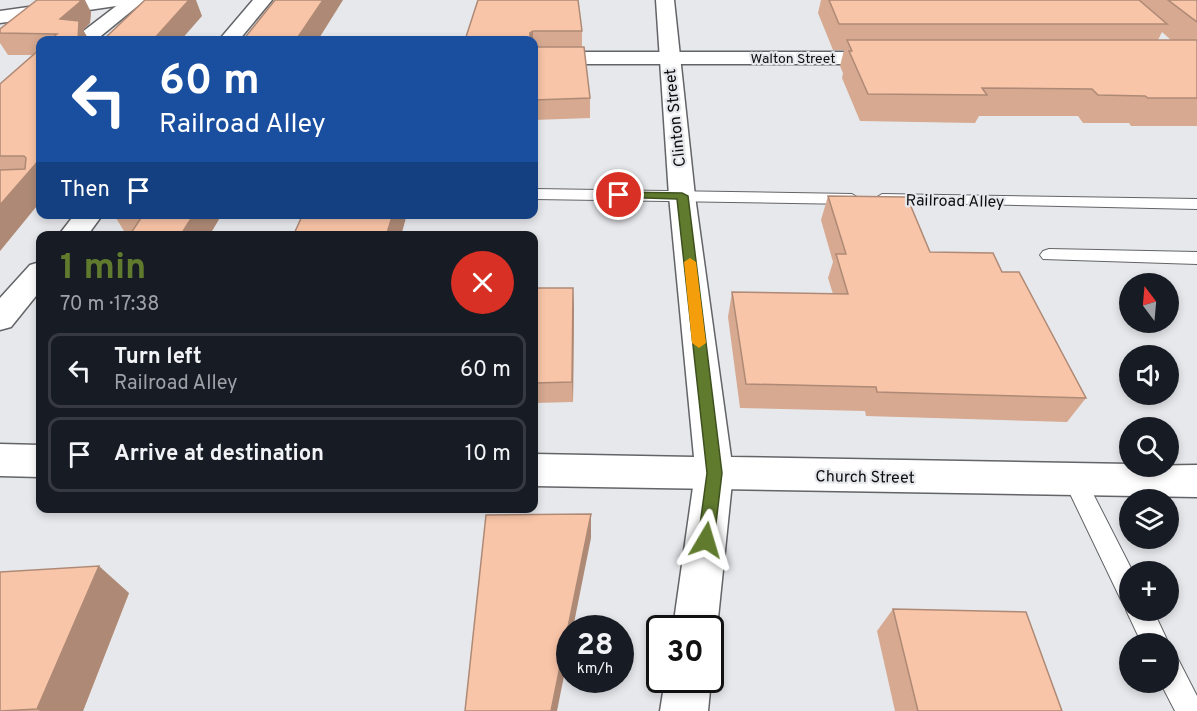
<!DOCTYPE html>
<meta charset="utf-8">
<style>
:root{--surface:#171b24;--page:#242831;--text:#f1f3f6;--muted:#9ea1a6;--line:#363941;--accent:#607b2e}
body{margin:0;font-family:Overpass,sans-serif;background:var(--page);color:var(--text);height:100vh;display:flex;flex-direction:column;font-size:22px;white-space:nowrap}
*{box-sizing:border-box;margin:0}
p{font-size:20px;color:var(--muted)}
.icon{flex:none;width:33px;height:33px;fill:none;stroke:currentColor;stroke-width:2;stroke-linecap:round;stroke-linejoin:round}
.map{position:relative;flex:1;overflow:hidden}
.drawer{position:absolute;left:36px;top:231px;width:502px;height:282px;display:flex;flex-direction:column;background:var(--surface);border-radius:12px;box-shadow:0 3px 9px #0003}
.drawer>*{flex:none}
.guide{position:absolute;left:36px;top:36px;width:502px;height:183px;border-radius:12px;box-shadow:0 3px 9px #0003;background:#1a4fa0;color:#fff;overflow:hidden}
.needle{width:39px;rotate:344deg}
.fabs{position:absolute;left:1119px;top:273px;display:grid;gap:12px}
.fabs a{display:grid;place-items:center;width:60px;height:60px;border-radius:50%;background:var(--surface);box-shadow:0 3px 9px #0003;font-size:30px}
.speed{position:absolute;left:556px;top:615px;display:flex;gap:12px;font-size:30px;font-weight:700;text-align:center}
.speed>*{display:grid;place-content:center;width:78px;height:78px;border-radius:50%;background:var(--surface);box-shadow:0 3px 9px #0003;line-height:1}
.speed small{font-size:15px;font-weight:400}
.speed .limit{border:3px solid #111;border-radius:9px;background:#fff;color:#111}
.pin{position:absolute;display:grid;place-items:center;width:51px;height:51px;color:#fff;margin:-26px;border:3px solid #fff;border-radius:50%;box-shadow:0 2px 6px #0007}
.me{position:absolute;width:66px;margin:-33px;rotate:7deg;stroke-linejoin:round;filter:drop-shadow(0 0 4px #0008)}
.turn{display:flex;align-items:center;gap:21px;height:126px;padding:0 24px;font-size:27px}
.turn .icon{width:78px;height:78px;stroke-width:2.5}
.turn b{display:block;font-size:42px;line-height:51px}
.then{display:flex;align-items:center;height:57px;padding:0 24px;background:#0003;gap:12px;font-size:22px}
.round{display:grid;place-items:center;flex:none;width:63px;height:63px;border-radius:32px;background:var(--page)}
.summary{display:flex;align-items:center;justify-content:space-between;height:102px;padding:0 24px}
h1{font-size:36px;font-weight:700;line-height:45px;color:var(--accent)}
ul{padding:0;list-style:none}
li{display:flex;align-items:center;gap:18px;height:75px;margin:0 12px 9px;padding:0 12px;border:3px solid var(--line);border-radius:12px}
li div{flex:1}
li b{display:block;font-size:22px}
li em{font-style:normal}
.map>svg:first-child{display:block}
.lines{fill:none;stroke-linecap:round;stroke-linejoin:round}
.lane-casing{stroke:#636467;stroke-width:2}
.street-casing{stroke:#636467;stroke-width:3}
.secondary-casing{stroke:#636467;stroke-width:3}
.lane{fill:#fff;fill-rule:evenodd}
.street{fill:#fff;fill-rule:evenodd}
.secondary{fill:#fff;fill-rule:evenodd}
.wall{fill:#d6a990;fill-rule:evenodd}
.shaded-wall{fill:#ae8a76}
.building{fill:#f9c5a8;stroke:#ae8a76;stroke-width:1.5}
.route{fill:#607b2e;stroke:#3e501e;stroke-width:1.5}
.slow{fill:#f59e0b}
.labels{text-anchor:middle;stroke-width:4.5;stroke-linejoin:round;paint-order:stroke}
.far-street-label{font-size:14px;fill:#0e0e0f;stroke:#e7e8ec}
.street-label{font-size:16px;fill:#0e0e0f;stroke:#e7e8ec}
</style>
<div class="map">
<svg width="1197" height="711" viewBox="0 0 1197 711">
<rect width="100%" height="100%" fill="#e7e8ec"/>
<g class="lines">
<g class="lane-casing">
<g id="lane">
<path d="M534 189 852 194 860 199 852 204 534 199Z"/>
<path d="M882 194 1197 199V209L876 202 874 199Z"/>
<path d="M1049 249 1197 252V264L1043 259 1040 255 1043 251Z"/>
<path d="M1074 469 1082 472 1133 572H1130V610H1153L1169 644 1168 646V644H1142L1126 610 1129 603 1121 600 1063 479 1066 472Z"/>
<path d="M1168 656 1178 659 1197 696V711H1175L1160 682H1168Z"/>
</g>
</g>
<g class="street-casing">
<g id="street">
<path d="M124 0H145L96 40H74L77 36Z"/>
<path d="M253 0H272L239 40H219Z"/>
<path d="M534 52H886L893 54 896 58 893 62 886 64H534Z"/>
<path d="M75 214H103L87 236H58Z"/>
<path d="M40 262V291L11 327 0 330V298L30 265Z"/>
<path d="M714 457 727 462 733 473 717 628 711 643V628H673L695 473 701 462Z"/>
<path d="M665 680H711L708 711H660Z"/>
</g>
</g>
<g class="secondary-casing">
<g id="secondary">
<path d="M78 0H125L123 4 116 6 0 23V11Z"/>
<path d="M656 0H674L695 196 731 457 1130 464V466L1197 465V497L534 486V454L694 457 669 196Z"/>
<path d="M0 444 40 445V477L0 476Z"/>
</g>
</g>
<use href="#lane" class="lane"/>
<use href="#street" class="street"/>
<use href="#secondary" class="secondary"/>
</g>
<g class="wall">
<path d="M478 0 582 31V47L590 98V118L534 120V40H465Z"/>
<path d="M821 0H1197V126H1131L1129 123H1083L1078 116H979L975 123 860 121 842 78 843 73 840 66 844 50H833L818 13ZM1162 32 1171 40H1158Z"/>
<path d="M91 12 90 23 83 30 89 40H40V202L0 251V84L33 55H8L0 43V29Z"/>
<path d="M828 196 930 252 1002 272 1086 398 1067 422 866 416 865 411 740 408 728 317 732 292 833 294 828 278 833 262 821 220Z"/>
<path d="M118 214H222L209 236H127L116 218Z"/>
<path d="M534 288H573L574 309 573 402 534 403Z"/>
<path d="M129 593 83 711H0Z"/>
<path d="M893 609 1062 711H895L877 631Z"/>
</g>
<g class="shaded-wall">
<path d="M80 0H85L91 12 90 23 83 30 89 40H78L60 19Z"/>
<path d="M189 0H196L202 16 181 40H153Z"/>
<path d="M323 0H343L318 40H296Z"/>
<path d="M533 31V40H530V33Z"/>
<path d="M40 159V202L0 251V205Z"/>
<path d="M194 214H222L209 236H180Z"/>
<path d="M393 214H407L401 236H386Z"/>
<path d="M573 288 574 309 573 402 572 382Z"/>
<path d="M591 514V538L573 628H570V646L557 711H551Z"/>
<path d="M99 566 129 593 83 711H40L37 709Z"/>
</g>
<g class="building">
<path d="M37 0H80V2L60 19 79 21 78 40H50L57 34 0 33V29Z"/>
<path d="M145 0H189L153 40H103Z"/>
<path d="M275 0H323L296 40H243Z"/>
<path d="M478 0H578L582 31H533L530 33V40H465Z"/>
<path d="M829 0H1139L1167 24H839Z"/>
<path d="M1168 0H1197V22Z"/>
<path d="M847 40H1197V98H1148L1145 96 1098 95 1092 89 982 88 987 95 868 94 849 51H852Z"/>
<path d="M534 47H584L590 98 534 100Z"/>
<path d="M40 49V159L0 205V170L25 169 26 158 24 156H0V84Z"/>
<path d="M828 196 907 197 930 252 993 253 1002 272H1019L1086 398 877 392 876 387 746 384 732 292 848 294 836 254H846Z"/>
<path d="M118 214H194L180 236H129L141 218H116Z"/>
<path d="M303 214H393L386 236H293Z"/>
<path d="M534 288H573L572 382 534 383Z"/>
<path d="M591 514 551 711H465L486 515Z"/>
<path d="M99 566 37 709 0 711V572Z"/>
<path d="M893 609 1026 612 1062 711H918Z"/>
</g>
<path class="route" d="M619 192 682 193 688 196 722 473 714 540 712 545 706 548 700 545 698 540 707 473 677 199 615 197 613 195Z"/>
<path class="slow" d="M690 258 696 262 706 343 699 348 692 343 684 262Z"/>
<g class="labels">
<g class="far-street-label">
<text x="793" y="63">Walton Street</text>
</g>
<g class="street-label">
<text transform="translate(674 118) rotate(-96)" y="6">Clinton Street</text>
<text transform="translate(955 200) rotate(1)" y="6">Railroad Alley</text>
<text transform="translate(865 476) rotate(1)" y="6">Church Street</text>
</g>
</g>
</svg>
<div class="fabs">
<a><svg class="needle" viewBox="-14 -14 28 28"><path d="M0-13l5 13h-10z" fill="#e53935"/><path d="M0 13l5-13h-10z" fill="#9ea1a6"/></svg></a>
<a><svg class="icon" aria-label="sound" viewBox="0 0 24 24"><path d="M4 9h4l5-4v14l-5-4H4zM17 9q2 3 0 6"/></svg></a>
<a><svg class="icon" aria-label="search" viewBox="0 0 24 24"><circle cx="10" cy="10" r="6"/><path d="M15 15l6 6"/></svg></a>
<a><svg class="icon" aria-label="layers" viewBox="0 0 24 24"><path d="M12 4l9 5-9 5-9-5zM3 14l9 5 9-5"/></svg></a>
<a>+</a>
<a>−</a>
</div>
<div class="speed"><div>28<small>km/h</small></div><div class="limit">30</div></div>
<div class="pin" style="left:619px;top:195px;background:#d93025"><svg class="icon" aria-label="arrive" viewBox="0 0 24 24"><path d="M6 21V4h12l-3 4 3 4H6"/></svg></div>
<svg class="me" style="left:706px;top:540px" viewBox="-20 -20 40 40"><path d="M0-17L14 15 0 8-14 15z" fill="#607b2e" stroke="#fff" stroke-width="4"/></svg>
<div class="guide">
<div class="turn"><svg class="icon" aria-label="left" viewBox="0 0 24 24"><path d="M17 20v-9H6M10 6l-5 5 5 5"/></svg><div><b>60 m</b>Railroad Alley</div></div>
<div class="then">Then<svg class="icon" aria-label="arrive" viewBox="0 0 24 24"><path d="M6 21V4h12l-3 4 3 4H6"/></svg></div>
</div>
<section class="drawer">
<div class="summary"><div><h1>1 min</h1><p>70 m · 17:38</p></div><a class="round" style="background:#d93025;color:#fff"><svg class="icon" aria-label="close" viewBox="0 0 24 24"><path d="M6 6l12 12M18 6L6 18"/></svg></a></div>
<ul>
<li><svg class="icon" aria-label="left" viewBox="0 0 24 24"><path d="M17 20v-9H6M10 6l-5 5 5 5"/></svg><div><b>Turn left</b><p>Railroad Alley</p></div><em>60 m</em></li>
<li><svg class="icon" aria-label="arrive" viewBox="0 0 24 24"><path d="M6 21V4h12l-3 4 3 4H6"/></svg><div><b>Arrive at destination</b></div><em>10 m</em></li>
</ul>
</section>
</div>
